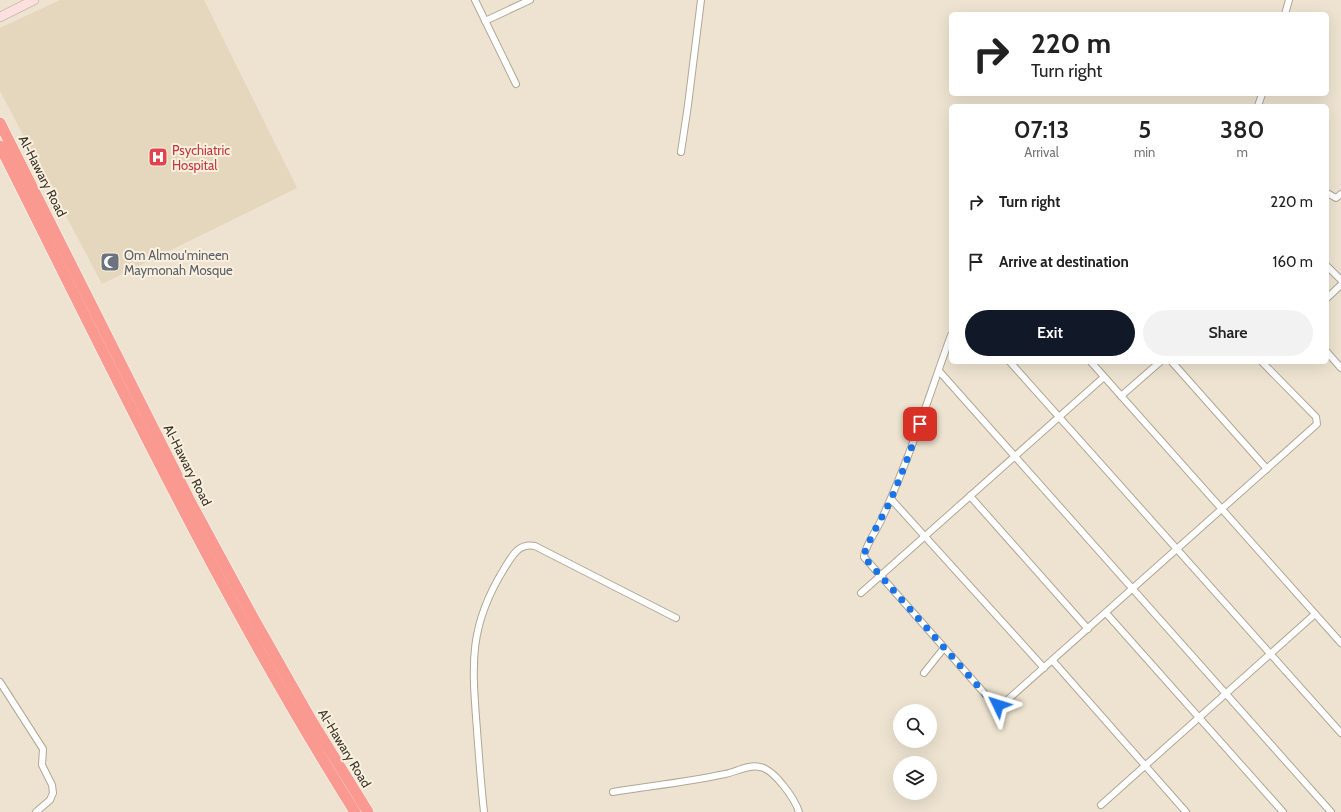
<!DOCTYPE html>
<style>
:root{--surface:#fff;--page:#f2f2f2;--text:#222;--muted:#767676;--accent:#111827}
body{margin:0;font-family:Cabin,sans-serif;background:var(--page);color:var(--text);height:100vh;display:flex;flex-direction:column;font-size:15px;white-space:nowrap}
*{box-sizing:border-box;margin:0}
p{font-size:13px;color:var(--muted)}
.icon{flex:none;width:22px;height:22px;fill:none;stroke:currentColor;stroke-width:2;stroke-linecap:round;stroke-linejoin:round}
.map{position:relative;flex:1;overflow:hidden}
.sheet{position:absolute;left:949px;top:104px;width:380px;height:260px;display:flex;flex-direction:column;background:var(--surface);border-radius:6px;box-shadow:0 4px 16px #0002}
.sheet>*{flex:none}
.guide{position:absolute;left:949px;top:12px;width:380px;height:84px;border-radius:6px;box-shadow:0 4px 16px #0002;background:#fff;color:var(--text);overflow:hidden}
.controls{position:absolute;left:893px;top:704px;display:grid;gap:8px}
.controls a{display:grid;place-items:center;width:44px;height:44px;border-radius:50%;background:var(--surface);box-shadow:0 4px 16px #0002;font-size:20px}
.pin{position:absolute;display:grid;place-items:center;width:34px;height:34px;color:#fff;margin:-17px;border-radius:8px;box-shadow:0 2px 6px #0006}
.me{position:absolute;width:44px;margin:-22px;rotate:311deg;stroke-linejoin:round;filter:drop-shadow(0 0 3px #0008)}
.turn{display:flex;align-items:center;gap:14px;height:84px;padding:0 16px;font-size:18px}
.turn .icon{width:52px;height:52px;stroke-width:2.5}
.turn b{display:block;font-size:28px;line-height:34px}
.eta{display:flex;justify-content:space-evenly;align-items:center;height:68px;text-align:center}
.eta b{font-size:24px;font-weight:600;line-height:28px}
.primary-button{display:flex;gap:8px;margin-top:auto;padding:8px 16px}
.primary-button a{flex:1;height:46px;border-radius:24px;background:var(--accent);color:#fff;font-size:16px;font-weight:600;line-height:46px;text-align:center}
.primary-button a+a{background:var(--page);color:var(--text)}
ul{padding:0;list-style:none}
li{display:flex;align-items:center;gap:12px;height:60px;padding:0 16px}
li div{flex:1}
li b{display:block;font-size:15px}
li em{font-style:normal}
.map>svg:first-child{display:block}
.built{fill:#e4d7bd}
.lines{fill:none;stroke-linecap:round;stroke-linejoin:round}
.street-casing{stroke:#b0a795;stroke-width:8}
.secondary-casing{stroke:#b0a795;stroke-width:10}
.highway-casing{stroke:#fff;stroke-width:12}
.street{stroke:#fff;stroke-width:6}
.secondary{stroke:#fde0dd;stroke-width:9}
.highway{stroke:#f9998f;stroke-width:11}
.route{stroke:#1a73e8;stroke-width:7;stroke-dasharray:0 12.6}
.labels{text-anchor:middle;stroke-width:4;stroke-linejoin:round;paint-order:stroke}
.health-label{font-size:13px;fill:#be3a42;stroke:#faf0dd;text-anchor:start}
.street-label{font-size:13px;fill:#39352d;stroke:#faf0dd}
.worship-label{font-size:13px;fill:#5b616d;stroke:#faf0dd;text-anchor:start}
</style>
<div class="map">
<svg width="1341" height="812" viewBox="0 0 1341 812">
<rect width="100%" height="100%" fill="#ede3d0"/>
<path class="built" d="M60 0H204L297 188 102 284 0 91V28Z"/>
<g class="lines">
<g class="street-casing">
<g id="street">
<path d="M475 0 516 84"/>
<path d="M1285 14 1289 0"/>
<path d="M485 21 530 0"/>
<path d="M1258 106 1262 94"/>
<path d="M681 152 688 105 701 0"/>
<path d="M1327 193 1336 198 1341 194"/>
<path d="M1327 266 1341 280"/>
<path d="M1327 298 1341 285"/>
<path d="M951 335C929 396 910 457 883 516 879 527 864 547 864 557L993 703 999 705 1004 703 1317 424 1316 417 1262 362"/>
<path d="M1327 352 1341 368"/>
<path d="M1010 362 1341 733"/>
<path d="M1091 362 1341 643"/>
<path d="M1172 362 1267 469"/>
<path d="M939 371 1331 812"/>
<path d="M1121 396 1160 362"/>
<path d="M970 496 1088 629"/>
<path d="M891 499 1044 668"/>
<path d="M861 593 1104 377"/>
<path d="M1106 613 1283 812"/>
<path d="M1053 661 1186 812"/>
<path d="M924 673 944 648"/>
<path d="M0 682 43 749 42 765 52 785 53 793 50 800 36 812"/>
<path d="M613 792C650 786 688 782 725 774 736 772 749 764 760 767 774 769 795 799 799 812"/>
<path d="M1101 805 1315 614"/>
<path d="M484 812C481 785 479 757 477 730 472 665 468 627 504 569 512 556 518 543 535 546L676 618"/>
</g>
</g>
<g class="secondary-casing">
<path id="secondary" d="M0 17 34 0"/>
</g>
<g class="highway-casing">
<g id="highway">
<path d="M0 123 190 501 254 619 313 723 368 812"/>
<path d="M0 146C113 371 221 599 355 812"/>
</g>
</g>
<use href="#street" class="street"/>
<use href="#secondary" class="secondary"/>
<use href="#highway" class="highway"/>
</g>
<g class="lines">
<path class="route" d="M920 424C911 449 902 474 891 499 886 511 864 547 864 557L993 703 998 705"/>
</g>
<defs>
<g id="hospital-square" transform="scale(1)"><rect x="-9" y="-9" width="18" height="18" rx="4" fill="#e0444e" stroke="#faf0dd"/><path d="M-5-5h3v3.5h4V-5h3V5h-3V1.5h-4V5h-3Z" fill="#fff"/></g>
<g id="mosque-square" transform="scale(1)"><rect x="-9" y="-9" width="18" height="18" rx="4" fill="#6b7280" stroke="#faf0dd"/><path d="M3.5-4.9A6 6 0 1 0 3.5 4.9A5 5 0 1 1 3.5-4.9Z" fill="#fff"/></g>
</defs>
<g fill-rule="evenodd">
<use href="#hospital-square" x="158" y="157"/>
<use href="#mosque-square" x="110" y="262"/>
</g>
<g class="labels">
<g class="health-label">
<text x="172" y="155">Psychiatric<tspan x="172" dy="15">Hospital</tspan></text>
</g>
<g class="street-label">
<text transform="translate(43 176) rotate(63)" y="5">Al-Hawary Road</text>
<text transform="translate(188 465) rotate(63)" y="5">Al-Hawary Road</text>
<text transform="translate(345 748) rotate(59)" y="5">Al-Hawary Road</text>
</g>
<g class="worship-label">
<text x="124" y="260">Om Almou'mineen<tspan x="124" dy="15">Maymonah Mosque</tspan></text>
</g>
</g>
</svg>
<div class="controls">
<a><svg class="icon" aria-label="search" viewBox="0 0 24 24"><circle cx="10" cy="10" r="6"/><path d="M15 15l6 6"/></svg></a>
<a><svg class="icon" aria-label="layers" viewBox="0 0 24 24"><path d="M12 4l9 5-9 5-9-5zM3 14l9 5 9-5"/></svg></a>
</div>
<div class="pin" style="left:920px;top:424px;background:#d93025"><svg class="icon" aria-label="arrive" viewBox="0 0 24 24"><path d="M6 21V4h12l-3 4 3 4H6"/></svg></div>
<svg class="me" style="left:998px;top:705px" viewBox="-20 -20 40 40"><path d="M0-17L14 15 0 8-14 15z" fill="#1a73e8" stroke="#fff" stroke-width="4"/></svg>
<div class="guide">
<div class="turn"><svg class="icon" aria-label="right" viewBox="0 0 24 24"><path d="M7 20v-9h11M14 6l5 5-5 5"/></svg><div><b>220 m</b>Turn right</div></div>
</div>
<section class="sheet">
<div class="eta">
<div><b>07:13</b><p>Arrival</p></div>
<div><b>5</b><p>min</p></div>
<div><b>380</b><p>m</p></div>
</div>
<ul>
<li><svg class="icon" aria-label="right" viewBox="0 0 24 24"><path d="M7 20v-9h11M14 6l5 5-5 5"/></svg><div><b>Turn right</b></div><em>220 m</em></li>
<li><svg class="icon" aria-label="arrive" viewBox="0 0 24 24"><path d="M6 21V4h12l-3 4 3 4H6"/></svg><div><b>Arrive at destination</b></div><em>160 m</em></li>
</ul>
<div class="primary-button"><a>Exit</a><a>Share</a></div>
</section>
</div>
